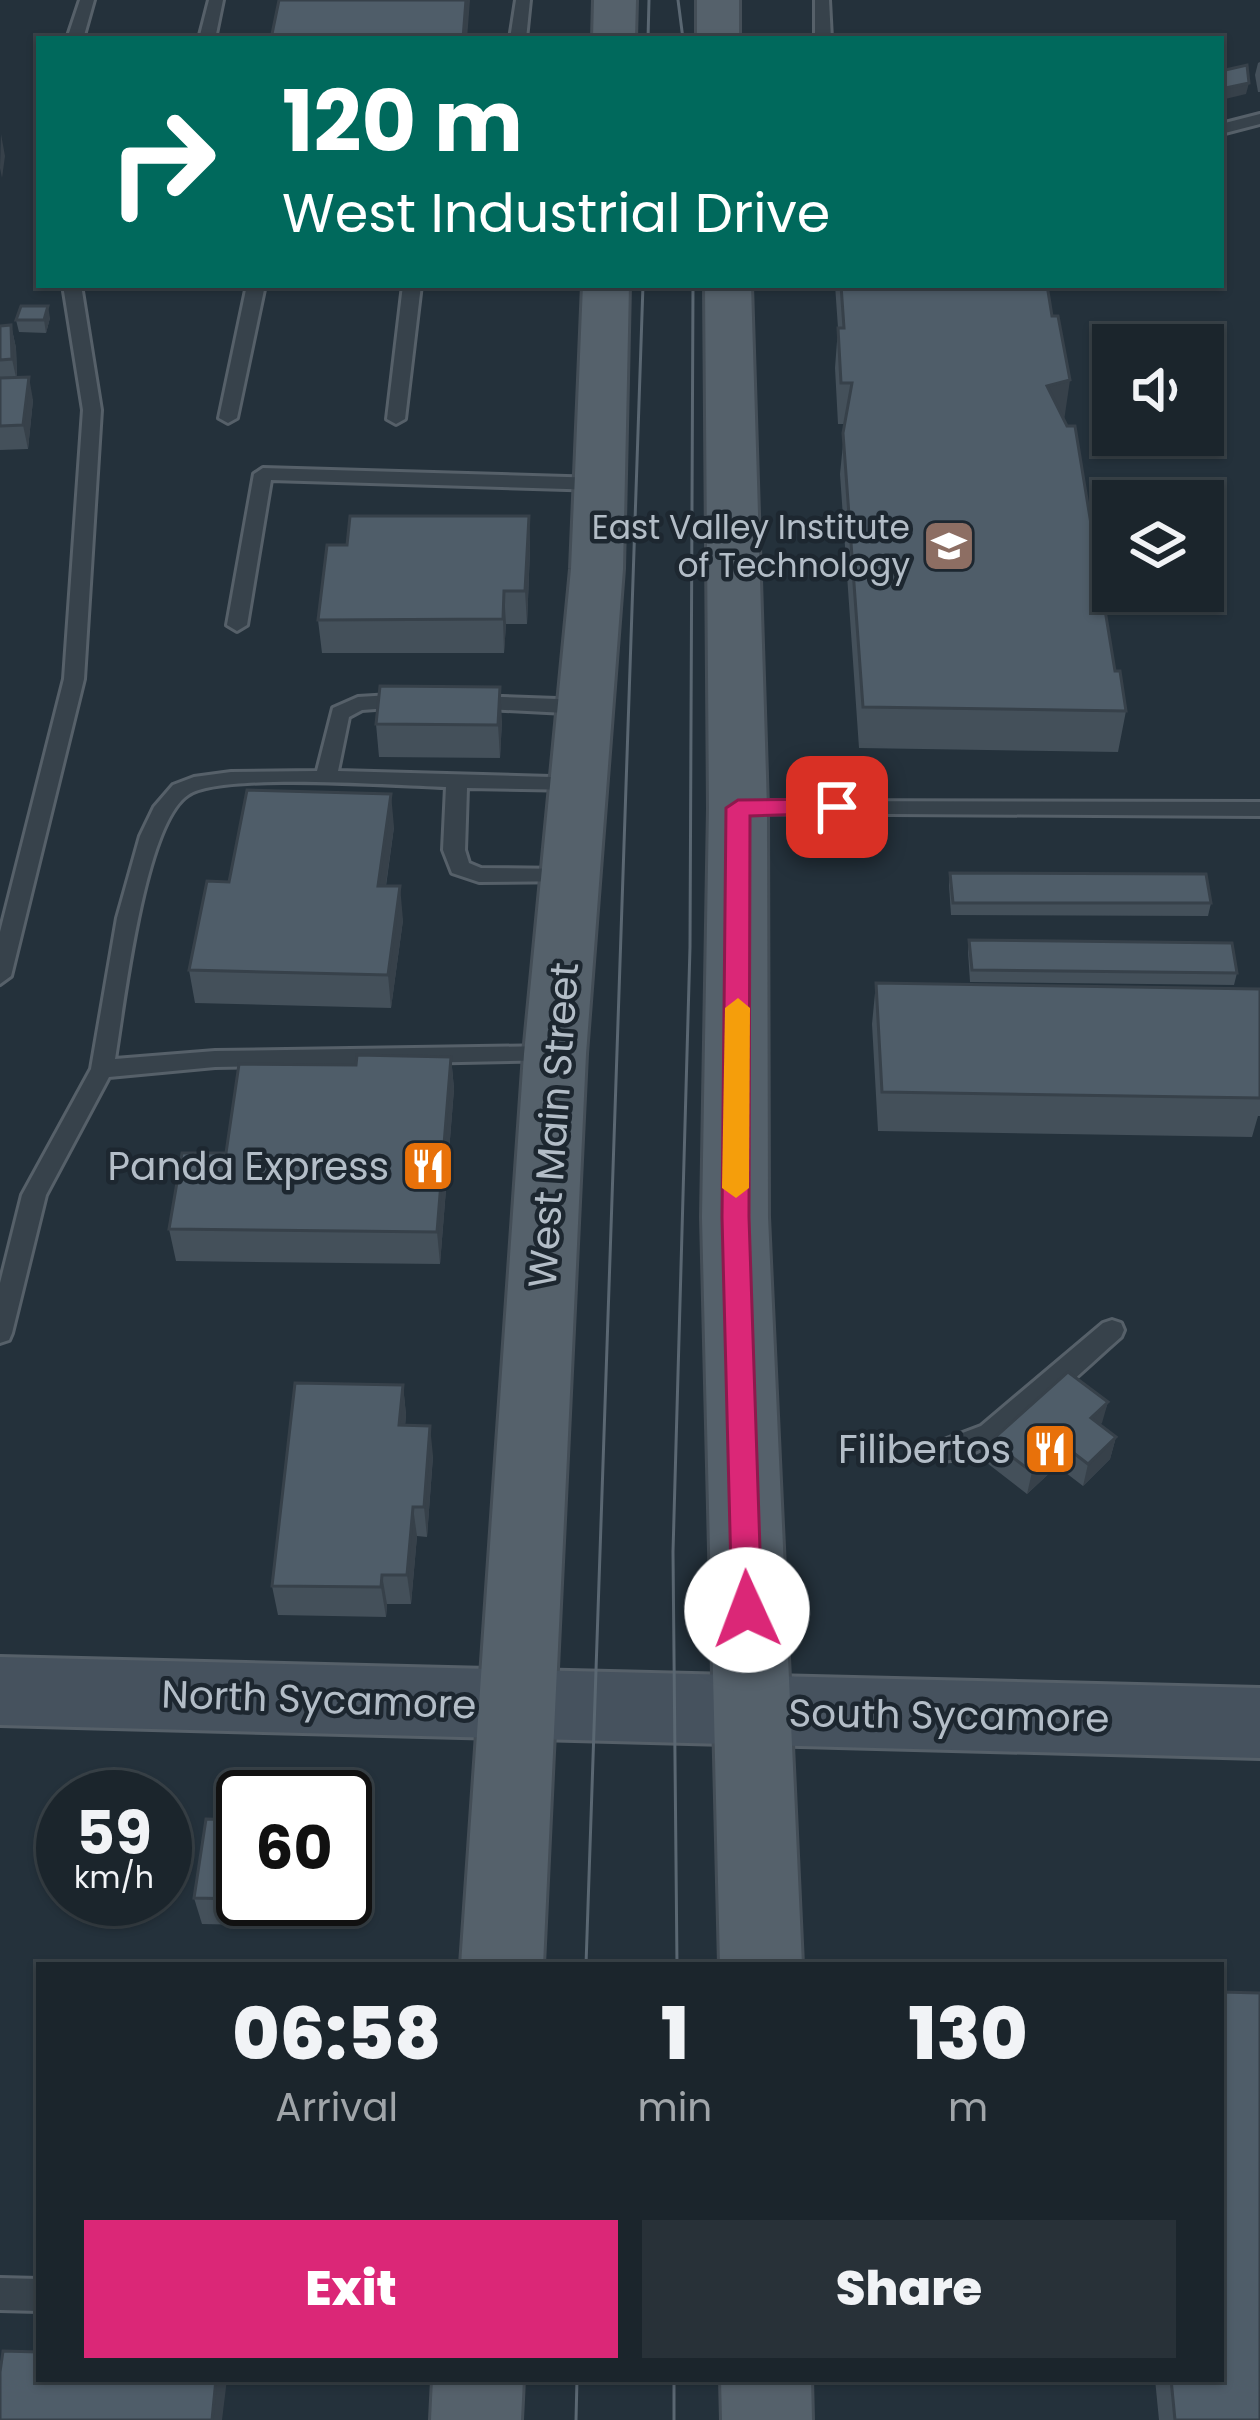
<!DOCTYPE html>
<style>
:root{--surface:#1b252c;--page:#283138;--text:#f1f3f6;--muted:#a0a5a9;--line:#394248;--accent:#db2777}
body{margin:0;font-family:Poppins,sans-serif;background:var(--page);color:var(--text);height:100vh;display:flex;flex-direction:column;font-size:45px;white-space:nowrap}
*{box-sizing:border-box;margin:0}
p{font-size:39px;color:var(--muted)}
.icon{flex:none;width:66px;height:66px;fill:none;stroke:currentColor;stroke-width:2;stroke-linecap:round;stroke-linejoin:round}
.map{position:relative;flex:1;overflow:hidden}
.details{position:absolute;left:36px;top:1962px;width:1188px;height:420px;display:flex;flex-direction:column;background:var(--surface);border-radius:0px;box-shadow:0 3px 9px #0004,0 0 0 3px var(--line)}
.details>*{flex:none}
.hud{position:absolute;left:36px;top:36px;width:1188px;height:252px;border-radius:0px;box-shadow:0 3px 9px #0004,0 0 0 3px var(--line);background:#00695c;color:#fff;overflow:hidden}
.buttons{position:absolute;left:1092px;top:324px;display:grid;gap:24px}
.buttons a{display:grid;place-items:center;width:132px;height:132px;border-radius:0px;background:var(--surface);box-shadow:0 3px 9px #0004,0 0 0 3px var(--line);font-size:60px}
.speed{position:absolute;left:36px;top:1770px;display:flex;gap:24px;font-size:60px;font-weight:700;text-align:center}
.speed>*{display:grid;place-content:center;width:156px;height:156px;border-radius:50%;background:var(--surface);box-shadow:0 3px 9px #0004,0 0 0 3px var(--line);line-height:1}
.speed small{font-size:30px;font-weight:400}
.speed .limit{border:6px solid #111;border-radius:18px;background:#fff;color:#111}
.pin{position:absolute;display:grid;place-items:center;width:102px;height:102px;color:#fff;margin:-51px;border-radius:24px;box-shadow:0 6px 18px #0006}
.me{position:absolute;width:132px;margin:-66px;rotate:358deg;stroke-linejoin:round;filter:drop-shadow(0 0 9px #0008)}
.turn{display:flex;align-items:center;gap:42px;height:252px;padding:0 48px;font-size:54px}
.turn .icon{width:156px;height:156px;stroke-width:2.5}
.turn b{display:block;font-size:84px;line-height:102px}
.eta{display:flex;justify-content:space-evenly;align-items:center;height:204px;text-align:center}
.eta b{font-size:72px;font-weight:800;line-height:84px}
.button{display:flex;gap:24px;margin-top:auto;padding:24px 48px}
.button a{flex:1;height:138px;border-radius:0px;background:var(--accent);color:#fff;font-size:48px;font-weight:800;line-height:138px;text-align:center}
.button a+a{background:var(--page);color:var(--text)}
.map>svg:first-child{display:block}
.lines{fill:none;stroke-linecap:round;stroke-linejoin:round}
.lane-casing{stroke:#566069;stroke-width:6}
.secondary-casing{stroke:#566069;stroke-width:6}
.primary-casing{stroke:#444e57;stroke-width:6}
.lane{fill:#37424b;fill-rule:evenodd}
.secondary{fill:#46525e;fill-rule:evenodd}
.primary{fill:#55616b;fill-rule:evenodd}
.tram{stroke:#5a6772;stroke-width:3}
.wall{fill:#44505a}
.shaded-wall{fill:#37414a}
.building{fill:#4f5d69;stroke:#37414a;stroke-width:3}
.route{fill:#db2777;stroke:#8e194d;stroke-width:3}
.slow{fill:#f59e0b}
.labels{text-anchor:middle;stroke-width:9;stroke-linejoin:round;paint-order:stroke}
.far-poi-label{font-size:33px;fill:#b3bdc7;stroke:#1d2730;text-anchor:end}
.street-label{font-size:39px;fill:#b3bdc7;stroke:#1d2730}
.poi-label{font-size:39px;fill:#b3bdc7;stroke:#1d2730;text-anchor:end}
</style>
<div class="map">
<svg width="1260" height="2420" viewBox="0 0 1260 2420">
<rect width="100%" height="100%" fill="#24313b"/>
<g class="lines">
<g class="lane-casing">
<g id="lane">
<path d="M80 0H94L83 39H67Z"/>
<path d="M209 0H223L215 39H199Z"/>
<path d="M516 0H530L526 39H510Z"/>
<path d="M815 0H829L831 39H815Z"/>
<path d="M1260 114V124L1221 134V124Z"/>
<path d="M63 285H81L101 410 84 679 11 976 0 984V932L64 679 83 410Z"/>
<path d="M247 285H265L237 418 228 423 219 418Z"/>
<path d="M403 285H421L405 419 396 424 387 419Z"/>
<path d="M263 468 600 478 609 484 600 490 271 480 247 625 237 631 227 625 254 474Z"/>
<path d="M408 694 415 696V706L362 710 349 717 338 771 585 778 588 783 585 788 578 790 467 788 465 850 469 863 481 868 570 869 578 871 581 876 578 881 479 882 452 873 443 850 446 787C399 786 221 772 188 795 144 824 124 1005 115 1059L215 1051 552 1046 563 1054 560 1060 215 1067 109 1077 46 1195 12 1333 9 1340 0 1343V1283L22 1195 91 1069 117 918 140 836 154 807 173 785 194 777 231 772 317 771 333 708 358 697Z"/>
<path d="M473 696 585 700 595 707 585 714 466 708V698Z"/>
<path d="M738 801 1260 802V816L731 813 728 808 731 803Z"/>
<path d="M1112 1320 1121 1323 1124 1330 1121 1337C1087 1366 980 1474 936 1459L932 1451 936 1443 981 1426 1103 1323Z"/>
<path d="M0 2278 39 2279V2311L0 2310Z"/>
</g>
</g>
<g class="secondary-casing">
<path id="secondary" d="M0 1657 1260 1688V1758L0 1725Z"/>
</g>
<g class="primary-casing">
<g id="primary">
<path d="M594 0H636L635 39H593Z"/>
<rect x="697" y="0" width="42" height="39"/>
<path d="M583 285H629L623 569 586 1054 543 1965H461L524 1054 571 569Z"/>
<path d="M705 285H751L767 808 768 1217 802 1965H720L702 1217 709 808Z"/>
<path d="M433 2379H523L521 2420H431Z"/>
<path d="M721 2379H811L812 2420H722Z"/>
</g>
</g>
<use href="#lane" class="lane"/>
<use href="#secondary" class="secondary"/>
<use href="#primary" class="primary"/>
<g class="tram">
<path d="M678 0 683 39"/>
<path d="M648 39 649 0"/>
<path d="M586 1965 643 285"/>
<path d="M677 1965 673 1552 690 947 693 285"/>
<path d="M674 2379V2420"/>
<path d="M576 2420 577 2379"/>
</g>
</g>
<g class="wall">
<path d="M1260 62V92H1258L1255 75 1258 63Z"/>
<path d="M835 285H1047L1064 419 1115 671 1126 711 1118 752 859 748 840 474 845 424H838L835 368 838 328Z"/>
<path d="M50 318 46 333 19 332 16 320Z"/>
<path d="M11 325 16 348 17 377 33 400 28 449 0 450V326Z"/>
<path d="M529 516 530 550 527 624H506L504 653H322L318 620 347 545Z"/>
<path d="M502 720 500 758 379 757 376 724Z"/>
<path d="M394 827 386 886 403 920 391 1008 195 1003 189 970 229 882Z"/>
<path d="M950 873 1211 903 1208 916 951 915 949 885Z"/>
<path d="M969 940 1237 973 1234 985 970 982 968 952Z"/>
<path d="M876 983 1260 989V1116H1258L1252 1137 878 1131 872 1024Z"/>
<path d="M451 1057 454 1089 440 1264 176 1261 169 1229 226 1153 356 1065Z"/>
<path d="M403 1385 406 1415 405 1425 433 1456 427 1537 417 1536 411 1604H387L386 1617 278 1615 272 1586Z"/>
<path d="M1108 1402 1100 1425 1116 1437 1110 1459 1083 1486 1057 1466 1027 1494 987 1463 991 1441Z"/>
<path d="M243 1820 250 1925 202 1924 194 1898Z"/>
<path d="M1155 2379H1221L1260 2420H1159Z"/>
</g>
<g class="shaded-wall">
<path d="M466 0H470L467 39H463Z"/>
<path d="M1249 83 1246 94 1221 100V89Z"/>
<path d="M1 134 5 156 2 178 0 168Z"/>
<path d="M48 306 50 318 46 333 44 320Z"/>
<path d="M11 325 16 348 17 382 12 359Z"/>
<path d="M29 377 33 400 28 449 23 425Z"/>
<path d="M1070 380 1064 421 1047 386Z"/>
<path d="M529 516 530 550 527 624 525 591Z"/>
<path d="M504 591 506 624 504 653 503 619Z"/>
<path d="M500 687 502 720 500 758 498 725Z"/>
<path d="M391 794 394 827 381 919 378 886Z"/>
<path d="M400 886 403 920 391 1008 388 975Z"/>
<path d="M451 1057 454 1089 440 1264 437 1232Z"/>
<path d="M403 1385 406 1415 403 1456 399 1425Z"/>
<path d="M1108 1402 1102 1423 1086 1439 1091 1418Z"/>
<path d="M430 1426 433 1456 427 1537 424 1507Z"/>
<path d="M1116 1437 1110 1459 1083 1486 1088 1464Z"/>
<path d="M1062 1444 1057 1466 1027 1494 1032 1472Z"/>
<path d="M413 1507 417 1536 411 1604 407 1575Z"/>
<path d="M382 1575 387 1604 386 1617 381 1587Z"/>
<path d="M242 1899H253L250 1925Z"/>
<path d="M216 2379H227L222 2420H212Z"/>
</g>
<g class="building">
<path d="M279 0H466L463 39H271Z"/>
<path d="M1247 65 1249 83 1221 89V71Z"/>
<path d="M841 285H1047L1052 316H1058L1070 380 1047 386 1067 426H1075L1115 671H1120L1126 711 863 707 843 433 852 383H841L838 328H844Z"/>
<path d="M21 306H48L44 320H16Z"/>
<path d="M11 325 12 359 0 360V326Z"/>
<path d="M29 377 23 425 0 426V378Z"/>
<path d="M350 516H529L525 591H504L503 619 318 620 327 545H347Z"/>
<path d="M380 686 500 687 498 725 376 724Z"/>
<path d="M247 790 391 794 378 886H400L388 975 189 970 207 881 229 882Z"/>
<path d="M950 873 1206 874 1211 903H953Z"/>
<path d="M969 940 1232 943 1237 973 972 970Z"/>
<path d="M876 983 1260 989V1098L882 1092Z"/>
<path d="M357 1055 451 1057 437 1232 169 1229 182 1153H226L239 1064 356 1065Z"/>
<path d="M1068 1372 1108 1402 1091 1418 1116 1437 1088 1464 1062 1444 1032 1472 991 1441Z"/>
<path d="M295 1383 403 1385 399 1425 430 1426 424 1507H413L407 1575H382L381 1587 272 1586Z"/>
<path d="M206 1819 243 1820 242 1899 194 1898Z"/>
<path d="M1221 1992 1260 1993V2420H1175L1171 2379H1221Z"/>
<path d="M3 2351 39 2352V2379H216L212 2420H0V2372Z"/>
</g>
<path class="route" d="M837 799 845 802V813L750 816 749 1217 762 1610 758 1620 747 1624 736 1620 732 1610 722 1217 726 808 738 800Z"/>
<path class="slow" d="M738 998 750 1008 749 1188 736 1198 722 1188 725 1008Z"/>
<defs>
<g id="school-square" transform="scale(2.7)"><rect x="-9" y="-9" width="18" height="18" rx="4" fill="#8d6e63" stroke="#1d2730"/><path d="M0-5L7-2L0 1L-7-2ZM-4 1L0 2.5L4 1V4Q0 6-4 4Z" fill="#fff"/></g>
<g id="restaurant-square" transform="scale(2.7)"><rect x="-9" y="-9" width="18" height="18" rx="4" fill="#e8710a" stroke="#1d2730"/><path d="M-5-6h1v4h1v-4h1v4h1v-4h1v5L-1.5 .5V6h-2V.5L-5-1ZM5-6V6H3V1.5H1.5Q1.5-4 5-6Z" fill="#fff"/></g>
</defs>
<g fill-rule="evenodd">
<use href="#school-square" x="949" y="546"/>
<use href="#restaurant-square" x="428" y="1166"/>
<use href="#restaurant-square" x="1050" y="1449"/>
</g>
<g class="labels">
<g class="far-poi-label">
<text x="910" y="539">East Valley Institute<tspan x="910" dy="38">of Technology</tspan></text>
</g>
<g class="street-label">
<text transform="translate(553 1125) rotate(-86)" y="14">West Main Street</text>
<text transform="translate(319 1699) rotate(2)" y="14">North Sycamore</text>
<text transform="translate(949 1715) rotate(1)" y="14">South Sycamore</text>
</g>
<g class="poi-label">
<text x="389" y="1180">Panda Express</text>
<text x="1011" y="1463">Filibertos</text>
</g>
</g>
</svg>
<div class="buttons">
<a><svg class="icon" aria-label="sound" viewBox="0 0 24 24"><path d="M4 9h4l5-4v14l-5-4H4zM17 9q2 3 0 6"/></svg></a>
<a><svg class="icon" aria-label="layers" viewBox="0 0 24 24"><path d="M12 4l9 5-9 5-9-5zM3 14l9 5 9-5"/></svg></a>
</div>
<div class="speed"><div>59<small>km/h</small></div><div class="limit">60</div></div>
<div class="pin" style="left:837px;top:807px;background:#d93025"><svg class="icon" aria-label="arrive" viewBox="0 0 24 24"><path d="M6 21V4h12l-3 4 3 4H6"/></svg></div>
<svg class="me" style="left:747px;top:1610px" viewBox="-20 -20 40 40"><circle r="19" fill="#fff"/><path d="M0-13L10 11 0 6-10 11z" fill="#db2777"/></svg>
<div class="hud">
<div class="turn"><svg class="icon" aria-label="right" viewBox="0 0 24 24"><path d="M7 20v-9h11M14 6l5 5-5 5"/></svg><div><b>120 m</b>West Industrial Drive</div></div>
</div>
<section class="details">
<div class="eta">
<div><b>06:58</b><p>Arrival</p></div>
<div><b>1</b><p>min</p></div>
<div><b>130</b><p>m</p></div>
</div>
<div class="button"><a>Exit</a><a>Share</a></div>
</section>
</div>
